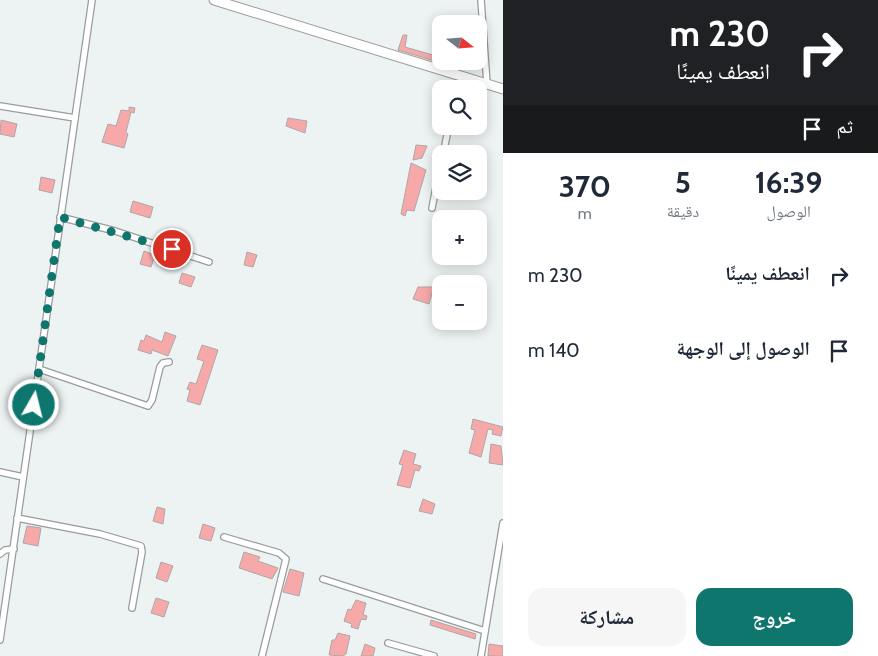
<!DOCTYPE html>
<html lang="ar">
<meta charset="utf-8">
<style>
:root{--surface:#fff;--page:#f6f6f7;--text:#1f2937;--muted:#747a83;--accent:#0f766e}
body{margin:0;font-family:Cabin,"Noto Naskh Arabic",sans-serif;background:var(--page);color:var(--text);direction:rtl;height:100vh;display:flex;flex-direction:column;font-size:19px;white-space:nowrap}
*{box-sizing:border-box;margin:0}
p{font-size:16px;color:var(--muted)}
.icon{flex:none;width:28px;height:28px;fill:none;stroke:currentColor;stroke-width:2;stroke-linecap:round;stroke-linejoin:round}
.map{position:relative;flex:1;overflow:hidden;direction:ltr}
.panel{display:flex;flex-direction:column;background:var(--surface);width:375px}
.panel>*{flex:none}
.guide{background:#202124;color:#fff;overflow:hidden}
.needle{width:32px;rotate:107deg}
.buttons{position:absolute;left:432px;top:15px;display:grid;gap:10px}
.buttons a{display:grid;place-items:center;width:55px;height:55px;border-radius:10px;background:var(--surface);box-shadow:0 2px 12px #0003;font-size:25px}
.pin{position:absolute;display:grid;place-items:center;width:42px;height:42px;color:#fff;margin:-21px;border:2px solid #fff;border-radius:50%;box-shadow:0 1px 5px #0007}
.me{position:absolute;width:55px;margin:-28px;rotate:8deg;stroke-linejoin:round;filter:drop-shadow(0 0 4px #0008)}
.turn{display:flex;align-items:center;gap:18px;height:105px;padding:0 25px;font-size:22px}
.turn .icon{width:65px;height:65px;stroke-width:2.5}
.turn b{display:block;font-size:35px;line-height:42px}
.then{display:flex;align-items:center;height:48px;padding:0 25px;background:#0003;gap:10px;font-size:19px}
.eta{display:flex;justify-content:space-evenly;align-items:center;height:85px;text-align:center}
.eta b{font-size:30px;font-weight:800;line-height:35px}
.primary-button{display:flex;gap:10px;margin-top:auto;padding:10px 25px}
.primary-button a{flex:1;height:58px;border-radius:15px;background:var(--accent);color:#fff;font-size:20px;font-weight:800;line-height:58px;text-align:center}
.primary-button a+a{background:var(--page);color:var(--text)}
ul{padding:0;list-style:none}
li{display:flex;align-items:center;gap:15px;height:75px;padding:0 25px}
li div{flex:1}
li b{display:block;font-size:19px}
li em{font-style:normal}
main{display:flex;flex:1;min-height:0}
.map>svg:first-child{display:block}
.building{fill:#f6a9a8;stroke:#ada8a8}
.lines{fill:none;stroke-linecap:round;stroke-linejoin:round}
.street-casing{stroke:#989c9c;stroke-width:8}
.secondary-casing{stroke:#989c9c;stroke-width:11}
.street{stroke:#fff;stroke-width:5.5}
.secondary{stroke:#fff;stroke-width:9}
.route{stroke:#0f766e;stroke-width:9;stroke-dasharray:0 16.2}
</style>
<main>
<section class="panel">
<div class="guide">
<div class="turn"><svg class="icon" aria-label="right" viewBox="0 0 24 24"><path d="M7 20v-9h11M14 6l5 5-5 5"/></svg><div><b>230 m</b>انعطف يمينًا</div></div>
<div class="then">ثم<svg class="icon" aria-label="arrive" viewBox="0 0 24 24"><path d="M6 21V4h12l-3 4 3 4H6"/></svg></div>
</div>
<div class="eta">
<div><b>16:39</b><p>الوصول</p></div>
<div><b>5</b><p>دقيقة</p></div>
<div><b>370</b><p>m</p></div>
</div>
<ul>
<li><svg class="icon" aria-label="right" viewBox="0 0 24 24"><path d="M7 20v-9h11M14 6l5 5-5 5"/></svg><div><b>انعطف يمينًا</b></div><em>230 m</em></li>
<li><svg class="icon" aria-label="arrive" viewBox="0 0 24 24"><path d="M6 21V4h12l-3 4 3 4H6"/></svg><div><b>الوصول إلى الوجهة</b></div><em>140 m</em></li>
</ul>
<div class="primary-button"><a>خروج</a><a>مشاركة</a></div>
</section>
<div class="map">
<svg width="503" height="656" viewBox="0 0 503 656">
<rect width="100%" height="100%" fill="#edf2f2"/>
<g class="building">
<path d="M403 35H407L405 47 440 57 438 62 398 50Z"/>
<path d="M129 107 135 108 134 113 131 112 126 132 128 134 124 148 102 142 108 124 116 126 121 110 129 111Z"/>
<path d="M288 118 307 121 305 133 286 126Z"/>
<path d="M1 120 17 124 14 137 0 134Z"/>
<path d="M416 145 427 146 422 158 413 160Z"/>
<path d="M411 163 426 170 414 211 407 210 405 216 401 214Z"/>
<path d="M41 177 55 180 52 193 39 190Z"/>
<path d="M133 201 153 207 150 218 130 212Z"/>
<path d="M144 251 155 255 151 267 140 264Z"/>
<path d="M247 252 257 255 253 267 244 265Z"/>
<path d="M182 273 195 277 191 287 179 283Z"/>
<path d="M418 287H434L429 304 413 299Z"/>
<path d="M165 332 176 336 168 356 152 350 151 354 138 350 141 340 144 341 146 335 162 342Z"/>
<path d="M202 345 218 350 200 405 187 401 190 390 187 389 190 382 196 384 204 361 197 359Z"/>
<path d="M473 419 503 427 501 436 492 434 493 430 488 429 481 457 469 453 475 430 471 429Z"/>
<path d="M491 444 501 446 503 465 489 463Z"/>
<path d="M404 450 416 454 413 464 421 466 419 471 415 470 410 488 397 485 403 465 399 464Z"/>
<path d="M423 499 435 504 432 514 419 511Z"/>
<path d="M157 507 165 509 163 524 153 521Z"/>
<path d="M203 524 215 528 211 541 199 538Z"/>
<path d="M27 526 41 528 38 546 23 543Z"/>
<path d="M244 552 260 557 258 561 278 568 272 579 239 568Z"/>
<path d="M161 562 173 566 167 582 156 578Z"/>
<path d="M290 569 304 573 299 596 283 592Z"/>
<path d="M156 598 169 602 164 617 151 613Z"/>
<path d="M356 600 366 603 363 615 367 616 366 620 361 619 358 629 351 627 352 624 344 621 348 609 351 610Z"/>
<path d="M431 620 476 634 475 639 430 625Z"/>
<path d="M338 633 350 636 346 654 343 656 329 655 332 640H335Z"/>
<path d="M365 644 375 648 373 656H361Z"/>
<path d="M489 644 503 646V656H488Z"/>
</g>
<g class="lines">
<g class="street-casing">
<g id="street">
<path d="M481 0 487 84"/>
<path d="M459 89 462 76"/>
<path d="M0 106 75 118"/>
<path d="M443 154 449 126"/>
<path d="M432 208 441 162"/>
<path d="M60 217 115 231 209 262"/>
<path d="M39 369 148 406 152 400 160 367 163 363 169 362"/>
<path d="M0 472 23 477"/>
<path d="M17 518 100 534 141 546 142 552 132 608"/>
<path d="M224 537 279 553 286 559 262 656"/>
<path d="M0 554 5 550 14 549"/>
<path d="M323 579 485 631"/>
<path d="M0 640 92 0"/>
<path d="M388 643 434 656"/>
<path d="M481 656 503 523"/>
</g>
</g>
<g class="secondary-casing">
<path id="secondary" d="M214 0 503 89"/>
</g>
<use href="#street" class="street"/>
<use href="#secondary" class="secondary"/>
</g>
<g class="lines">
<path class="route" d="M34 405 60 217 172 249"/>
</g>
</svg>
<div class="buttons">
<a><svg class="needle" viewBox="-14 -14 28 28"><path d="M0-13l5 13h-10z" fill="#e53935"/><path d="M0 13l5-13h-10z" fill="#747a83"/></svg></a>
<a><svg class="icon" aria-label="search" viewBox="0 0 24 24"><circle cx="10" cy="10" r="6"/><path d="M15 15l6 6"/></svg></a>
<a><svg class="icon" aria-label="layers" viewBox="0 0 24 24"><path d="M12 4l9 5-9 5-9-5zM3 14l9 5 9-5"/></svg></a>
<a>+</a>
<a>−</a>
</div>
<div class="pin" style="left:172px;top:249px;background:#d93025"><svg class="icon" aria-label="arrive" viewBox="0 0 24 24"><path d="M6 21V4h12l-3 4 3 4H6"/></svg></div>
<svg class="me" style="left:34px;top:405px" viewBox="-20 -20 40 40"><circle r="17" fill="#0f766e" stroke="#fff" stroke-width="3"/><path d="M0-11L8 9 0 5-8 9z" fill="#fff"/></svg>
</div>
</main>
